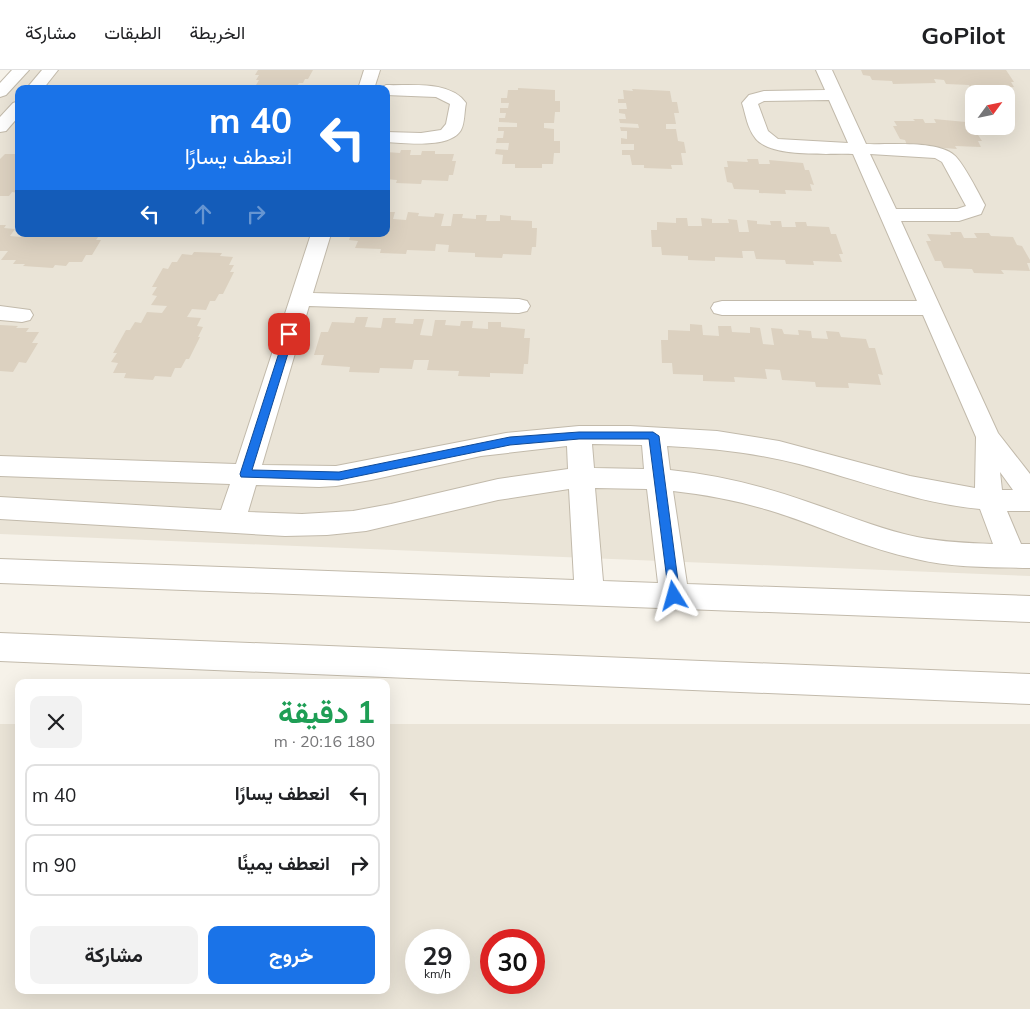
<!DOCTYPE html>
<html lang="ar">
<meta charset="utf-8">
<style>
:root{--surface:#fff;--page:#f2f2f2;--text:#202124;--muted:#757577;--line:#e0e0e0;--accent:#1a73e8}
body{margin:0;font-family:Mulish,Vazirmatn,sans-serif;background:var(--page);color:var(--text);direction:rtl;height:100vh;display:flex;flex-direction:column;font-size:19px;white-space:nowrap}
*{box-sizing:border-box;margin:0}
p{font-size:16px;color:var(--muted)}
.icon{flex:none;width:28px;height:28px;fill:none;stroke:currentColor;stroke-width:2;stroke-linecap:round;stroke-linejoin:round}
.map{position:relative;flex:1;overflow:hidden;direction:ltr}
.side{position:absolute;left:15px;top:609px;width:375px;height:315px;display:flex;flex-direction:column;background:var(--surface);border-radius:10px;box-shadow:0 5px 20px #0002;direction:rtl}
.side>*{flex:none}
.top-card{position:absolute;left:15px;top:15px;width:375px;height:152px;border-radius:10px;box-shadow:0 5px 20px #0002;direction:rtl;background:#1a73e8;color:#fff;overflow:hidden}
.needle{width:32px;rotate:57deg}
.controls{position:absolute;left:965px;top:15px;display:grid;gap:10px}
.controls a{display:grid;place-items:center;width:50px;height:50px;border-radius:10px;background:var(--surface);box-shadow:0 5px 20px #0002;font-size:25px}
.speed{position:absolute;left:405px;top:859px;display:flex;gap:10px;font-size:25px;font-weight:700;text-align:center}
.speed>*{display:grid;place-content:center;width:65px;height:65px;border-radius:50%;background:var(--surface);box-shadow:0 5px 20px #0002;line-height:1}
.speed small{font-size:12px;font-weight:400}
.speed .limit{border:8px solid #d22;background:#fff;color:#111}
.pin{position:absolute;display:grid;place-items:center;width:42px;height:42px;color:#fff;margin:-21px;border-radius:10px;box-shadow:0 2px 8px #0006}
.me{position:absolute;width:55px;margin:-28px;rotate:352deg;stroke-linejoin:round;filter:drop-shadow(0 0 4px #0008)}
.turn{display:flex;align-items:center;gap:18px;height:105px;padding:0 15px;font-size:22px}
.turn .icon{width:65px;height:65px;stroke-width:2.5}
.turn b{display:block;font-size:35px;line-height:42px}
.lanes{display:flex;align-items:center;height:48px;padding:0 15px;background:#0003;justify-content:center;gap:25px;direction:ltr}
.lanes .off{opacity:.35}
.round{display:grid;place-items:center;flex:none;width:52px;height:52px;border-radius:10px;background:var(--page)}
.head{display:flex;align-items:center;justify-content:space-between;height:85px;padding:0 15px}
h1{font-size:30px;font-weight:700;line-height:38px;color:#1e9e55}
.primary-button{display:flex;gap:10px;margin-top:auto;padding:10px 15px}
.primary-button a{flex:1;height:58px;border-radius:10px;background:var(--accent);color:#fff;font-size:20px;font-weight:700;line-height:58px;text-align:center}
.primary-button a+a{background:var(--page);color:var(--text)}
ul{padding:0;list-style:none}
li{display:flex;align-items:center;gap:15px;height:62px;margin:0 10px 8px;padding:0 5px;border:2px solid var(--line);border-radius:10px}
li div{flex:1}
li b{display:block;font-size:19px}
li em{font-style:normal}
header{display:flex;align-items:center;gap:30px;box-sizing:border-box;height:70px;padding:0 25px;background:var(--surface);border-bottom:1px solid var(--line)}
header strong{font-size:24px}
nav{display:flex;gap:28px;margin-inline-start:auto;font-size:18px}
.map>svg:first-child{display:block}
.residential{fill:#eae4d7;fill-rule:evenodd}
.building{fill:#dcd1c0}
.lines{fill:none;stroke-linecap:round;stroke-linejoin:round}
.minor-casing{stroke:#c2baab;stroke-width:2}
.minor{fill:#fff;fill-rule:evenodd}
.route{fill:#1a73e8;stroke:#114b97}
</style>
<header>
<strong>GoPilot</strong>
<nav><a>الخريطة</a><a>الطبقات</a><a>مشاركة</a></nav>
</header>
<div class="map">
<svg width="1030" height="939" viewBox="0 0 1030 939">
<rect width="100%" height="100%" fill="#f6f2e9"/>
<g class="residential">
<path d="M14 0H1030V506L0 464V15ZM19 19H386V164H19ZM974 24H1006V56H974Z"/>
<path d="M0 654H19V920H386V654H1030V939H0ZM416 870H459V912H416ZM491 870H534V912H491Z"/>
</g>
<g class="building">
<path d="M258 0H313L308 9H305L303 13H299L296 17H286L285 19H265L268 15H256L259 10H256L259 5H255Z"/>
<path d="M861 0H1006L1014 12H1011L1014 17H970L969 15 946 14 944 10 934 9 936 13 893 14 892 11 872 10 870 6 863 5Z"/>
<path d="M518 18 555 20V31H560V42H555L554 53H544V58L554 59V71H560V83H554L553 94H542V98H515V94H502L503 85 495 84 496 79 508 80 509 73H496L497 68H503L504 61H498V57H517V53L499 52V48H505L506 43H500V38H508L509 33H501V28H507L508 20H518Z"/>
<path d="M632 19 670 21 672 32H677L679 43H674L676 54H666V59H676L678 71 684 72 686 83H681L683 95H671L672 99 644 98V95H632L630 85H622V80H634V74H621V68L627 69V61H621L620 57 639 58 638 54 620 53 619 49H626L625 44 619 43V39H627L626 33H618V29H624L623 20 633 21Z"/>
<path d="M913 49H923L925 53H936L934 49 966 52 970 59H974L982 71H978L981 77 955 76 957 79 907 75 905 70 900 69 893 56H897L894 51H915Z"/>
<path d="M401 80H411L410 85H421L422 81H435V84H454L452 91H456L453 105H449L448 111 422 110 421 114 396 113 397 110 386 109V82L400 83Z"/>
<path d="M19 81V123L12 122 9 126H0V89L5 84H15Z"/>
<path d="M747 89H758L759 94H770L769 90 803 93 805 100H809L814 115 810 114 812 121 785 120 786 124 759 123V120L734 119 732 113 727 112 724 97H728L727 91 748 92Z"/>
<path d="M386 142H395L393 149 406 150 408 142 419 143 418 146 434 147 435 143 444 144 441 156H451L453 144H463L462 148 476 149V145H487L486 151H500V145L511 146V150L532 151V158H537L536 177H532L531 185 503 184 502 188 475 187V183L448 182 449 175 436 174 435 181 407 180 406 184 380 183 381 179 355 178 358 171 349 170 351 164H386Z"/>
<path d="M676 148H687L688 156H702L701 148 712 149V153H729L728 149 737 150 739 162H749L747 150 757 151V154L771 155 770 151H781L782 157H796L795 152H806L807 156 829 157 831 164H836L843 184H839L842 192 813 191 814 195 786 194 785 190 756 189 754 181H742L743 188 715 187V191L688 190V186L662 185 661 177H652L651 160H657V152L676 153Z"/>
<path d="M0 155H6L4 158 15 159 10 166 21 167 23 164H100L96 170H101L92 185H86L82 192H69L66 196 55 195 53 198 23 196 25 194H13L16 190H1L8 181H0Z"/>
<path d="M950 162H961L964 168H977L974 163H989L991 166 1013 167 1017 175 1022 176 1030 190V193H1027L1030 201 1001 200 1004 204 974 203 972 199 944 198 941 191H935L926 171H931L927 164 951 165Z"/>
<path d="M194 182 222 183 220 186 233 187 229 195H234L230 202H234L223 224H219L215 231H210L206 240 192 239 187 247 201 248 197 256 203 257 198 267H200L189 289H186L181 298H175L171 307 155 306 153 310 124 308 126 303H113L118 293 111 292 117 283H113L126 260H130L135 252 141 253 147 242 162 243 167 236 151 235 157 226 152 225 157 217H152L163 198 168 199 172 192H177L182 184 192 185Z"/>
<path d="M356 247H368L365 257 381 258 383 248H396L395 253 413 254 414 249H424L420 265 432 266 435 250H446L445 255 460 256 461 251H473L472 258 488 259V252H501V257L525 259 524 268H530L528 294H524L523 304 490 303V307L458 306 459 301 427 300 429 290H414L412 299 380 298 379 303 349 302 350 297 321 295 324 285H314L321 262H328L332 252 354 253Z"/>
<path d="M690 254 702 255 703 265 719 266 718 256H731L732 262 750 263V257L760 258 763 274 774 275 771 258 782 259 784 264 799 265 798 260 811 261 812 268 828 269 826 261 839 262 841 267 866 269 869 278H875L883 305 878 304 881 315 848 313 849 318 816 317 815 312 782 310 780 300 765 299 767 309 734 307 735 312 703 311V305L673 304 672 293H662L661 270H668V260L690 261Z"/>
<path d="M0 255 18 256 16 258H29L26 262H39L32 273H38L26 293 19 292 13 302 0 301Z"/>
</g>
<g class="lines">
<g class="minor-casing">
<g id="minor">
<path d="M12 0H29L6 25 0 27V13Z"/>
<path d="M42 0H58L43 19H26Z"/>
<path d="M364 0H380L374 19H358Z"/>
<path d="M816 0H832L866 74C888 75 937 70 954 85 963 92 979 124 985 135L981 144 959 151H901L998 363 1030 404V441H1007L1021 474H1030V498C992 497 953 498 916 489 868 479 824 458 778 443 744 432 709 425 673 421L687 514 1030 526V552L0 513V489L574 510 569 419 498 430 366 461 327 465 285 466 0 449V427L221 440 230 414 0 406V386L236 394 311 164H331L313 223 519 229 527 231 530 236 527 241 519 243 309 236 262 395 336 396 506 363 579 356H630L717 361 779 371 910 406 975 418 976 367 923 245H722L714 243 711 238 714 233 722 231H917L853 84C828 83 772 88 756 69 747 58 746 45 742 33L749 25 764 21 825 20ZM829 30 848 73 778 69 768 61 758 34 764 31ZM870 84 935 88 942 92 966 136 957 139H896ZM592 374 642 375 644 399 594 398ZM567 376 568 399 498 409 391 434 353 441 302 444 248 442 256 415 319 417 336 416 371 410 481 386ZM667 376C711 378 756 383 799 394 859 410 917 433 980 439L993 474C967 473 942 472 917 467 879 459 844 444 808 432 763 416 718 405 670 400ZM1000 402 1013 420H1002ZM595 418 647 419 658 513 603 511Z"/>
<path d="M386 15C411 16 450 10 466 33 464 42 465 52 461 60 450 79 405 73 386 72V62L421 63 441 60 446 54 450 34 436 27 386 25V19H379Z"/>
<path d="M19 31V46L6 61 0 62V47L13 33Z"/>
<path d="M0 236 30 240 33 245 30 250 22 252 0 250Z"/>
<path d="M0 563 1030 604V634L0 591Z"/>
</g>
</g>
<use href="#minor" class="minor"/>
</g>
<path class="route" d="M289 261 294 264 252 400 339 402 510 367 579 362H653L659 366 680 526 679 529 674 531 670 529 669 526 649 369H579L510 375 339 410 241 407 240 404 285 264Z"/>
</svg>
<div class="controls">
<a><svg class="needle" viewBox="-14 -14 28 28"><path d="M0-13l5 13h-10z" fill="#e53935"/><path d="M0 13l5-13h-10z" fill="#757577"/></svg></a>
</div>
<div class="speed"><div>29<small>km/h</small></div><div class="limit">30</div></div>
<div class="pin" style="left:289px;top:264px;background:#d93025"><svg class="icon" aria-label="arrive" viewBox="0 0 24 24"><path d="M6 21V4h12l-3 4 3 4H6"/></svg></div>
<svg class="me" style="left:674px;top:526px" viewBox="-20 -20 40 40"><path d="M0-17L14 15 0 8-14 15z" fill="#1a73e8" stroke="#fff" stroke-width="4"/></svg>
<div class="top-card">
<div class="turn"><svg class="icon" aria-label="left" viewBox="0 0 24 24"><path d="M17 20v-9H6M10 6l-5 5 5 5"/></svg><div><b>40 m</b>انعطف يسارًا</div></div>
<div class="lanes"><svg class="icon" aria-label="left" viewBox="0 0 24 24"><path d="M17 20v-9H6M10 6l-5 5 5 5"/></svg><svg class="icon off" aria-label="ahead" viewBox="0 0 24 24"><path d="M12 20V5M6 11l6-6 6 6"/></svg><svg class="icon off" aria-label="right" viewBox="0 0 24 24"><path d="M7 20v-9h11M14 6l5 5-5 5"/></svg></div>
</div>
<section class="side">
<div class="head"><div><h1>1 دقيقة</h1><p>180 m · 20:16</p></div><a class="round"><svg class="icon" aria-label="close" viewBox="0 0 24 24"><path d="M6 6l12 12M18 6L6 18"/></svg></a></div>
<ul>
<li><svg class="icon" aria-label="left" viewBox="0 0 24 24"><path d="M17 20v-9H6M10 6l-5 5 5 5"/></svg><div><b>انعطف يسارًا</b></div><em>40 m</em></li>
<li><svg class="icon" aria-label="right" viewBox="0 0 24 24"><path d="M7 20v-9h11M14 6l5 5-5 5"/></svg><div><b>انعطف يمينًا</b></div><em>90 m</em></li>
</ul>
<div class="primary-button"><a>خروج</a><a>مشاركة</a></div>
</section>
</div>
